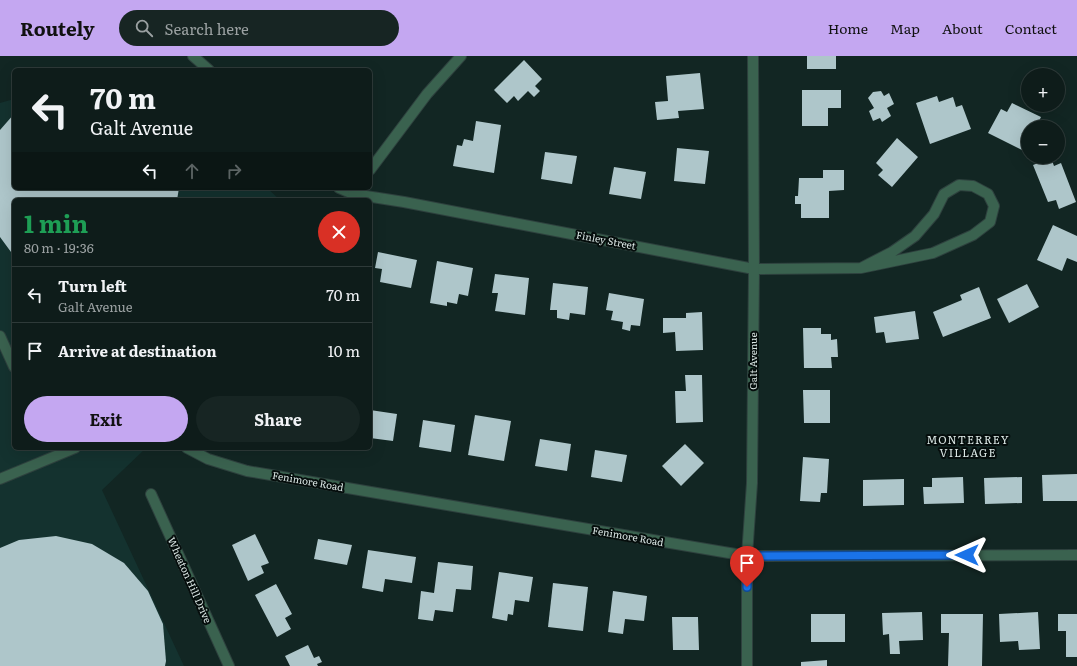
<!DOCTYPE html>
<meta charset="utf-8">
<style>
:root{--surface:#0e1c1a;--page:#172523;--text:#f1f3f6;--muted:#9ba1a2;--line:#2e3a39;--accent:#c4a7f1}
body{margin:0;font-family:Literata,serif;background:var(--page);color:var(--text);height:100vh;display:flex;flex-direction:column;font-size:15px;white-space:nowrap}
*{box-sizing:border-box;margin:0}
p{font-size:13px;color:var(--muted)}
.icon{flex:none;width:22px;height:22px;fill:none;stroke:currentColor;stroke-width:2;stroke-linecap:round;stroke-linejoin:round}
.map{position:relative;flex:1;overflow:hidden}
.side{position:absolute;left:12px;top:142px;width:360px;height:252px;display:flex;flex-direction:column;background:var(--surface);border-radius:6px;box-shadow:0 4px 16px #0002,0 0 0 1px var(--line)}
.side>*{flex:none}
.top-card{position:absolute;left:12px;top:12px;width:360px;height:122px;border-radius:6px;box-shadow:0 4px 16px #0002,0 0 0 1px var(--line);background:#0e1c1a;color:var(--text);overflow:hidden}
.tools{position:absolute;left:1021px;top:12px;display:grid;gap:8px}
.tools a{display:grid;place-items:center;width:44px;height:44px;border-radius:50%;background:var(--surface);box-shadow:0 4px 16px #0002,0 0 0 1px var(--line);font-size:20px}
.pin{position:absolute;display:grid;place-items:center;width:34px;height:34px;color:#fff;margin:-41px -17px;border-radius:50% 50% 50% 0;rotate:-45deg;box-shadow:0 0 4px #0007}
.pin .icon{rotate:45deg}
.me{position:absolute;width:44px;margin:-22px;rotate:270deg;stroke-linejoin:round;filter:drop-shadow(0 0 3px #0008)}
.turn{display:flex;align-items:center;gap:14px;height:84px;padding:0 12px;font-size:18px}
.turn .icon{width:52px;height:52px;stroke-width:2.5}
.turn b{display:block;font-size:28px;line-height:34px}
.lanes{display:flex;align-items:center;height:38px;padding:0 12px;background:#0003;justify-content:center;gap:20px;direction:ltr}
.lanes .off{opacity:.35}
.round{display:grid;place-items:center;flex:none;width:42px;height:42px;border-radius:21px;background:var(--page)}
.head{display:flex;align-items:center;justify-content:space-between;height:68px;padding:0 12px}
h1{font-size:24px;font-weight:700;line-height:30px;color:#1e9e55}
.primary-button{display:flex;gap:8px;margin-top:auto;padding:8px 12px}
.primary-button a{flex:1;height:46px;border-radius:24px;background:var(--accent);color:#111;font-size:16px;font-weight:700;line-height:46px;text-align:center}
.primary-button a+a{background:var(--page);color:var(--text)}
ul{padding:0;list-style:none}
li{display:flex;align-items:center;gap:12px;height:56px;padding:0 12px;border-top:1px solid var(--line)}
li div{flex:1}
li b{display:block;font-size:15px}
li em{font-style:normal}
header{display:flex;align-items:center;gap:24px;box-sizing:border-box;height:56px;padding:0 20px;background:var(--accent);color:#111}
header strong{font-size:19px}
nav{display:flex;gap:22px;margin-inline-start:auto;font-size:14px}
.search{width:280px;height:36px;background:var(--page);display:flex;align-items:center;gap:10px;box-sizing:border-box;padding:0 14px;border-radius:22px;color:var(--muted);font-size:15px}
.map>svg:first-child{display:block}
.built{fill:#14322f}
.building{fill:#aec6ca}
.lines{fill:none;stroke-linecap:round;stroke-linejoin:round}
.service-casing{stroke:#2e413e;stroke-width:12}
.minor-casing{stroke:#2e413e;stroke-width:12}
.service{stroke:#3a624f;stroke-width:10}
.minor{stroke:#3a624f;stroke-width:10}
.route-casing{stroke:#114b97;stroke-width:10}
.route{stroke:#1a73e8;stroke-width:7}
.labels{text-anchor:middle;stroke-width:4;stroke-linejoin:round;paint-order:stroke}
.street-label{font-size:10px;fill:#dbe7e5;stroke:#050d0c}
.neighbourhood-label{font-size:11px;letter-spacing:1px;fill:#dbe7e5;stroke:#050d0c}
</style>
<header>
<strong>Routely</strong>
<div class="search"><svg class="icon" aria-label="search" viewBox="0 0 24 24"><circle cx="10" cy="10" r="6"/><path d="M15 15l6 6"/></svg>Search here</div>
<nav><a>Home</a><a>Map</a><a>About</a><a>Contact</a></nav>
</header>
<div class="map">
<svg width="1077" height="610" viewBox="0 0 1077 610">
<rect width="100%" height="100%" fill="#122623"/>
<path class="built" d="M14 43V132H267L280 144H14V392H146L102 434 184 610H0V47Z"/>
<g class="building">
<rect x="807" y="0" width="29" height="13"/>
<path d="M524 4 542 23 535 30 540 35 534 41 528 35 518 45 514 40 507 47 494 34Z"/>
<path d="M700 17 704 53 678 55 679 62 657 64 655 46 668 45 666 20Z"/>
<path d="M802 34H841V52H828V70H802Z"/>
<path d="M881 35 884 40 889 37 894 48 887 52 891 60 882 66 880 62 873 65 869 55 874 52 868 42 873 36Z"/>
<path d="M937 40 939 46 953 41 956 51 962 49 971 73 930 88 916 47Z"/>
<path d="M1012 47 1041 61 1036 71H1028V86L1024 95 988 77 1001 53 1007 56Z"/>
<path d="M14 58V132H179L177 144H14V199L11 196 0 181V74Z"/>
<path d="M476 65 501 69 494 117 453 110 457 89 462 90 464 83 473 85Z"/>
<path d="M897 82 918 101 892 131 878 119 883 114 876 107Z"/>
<path d="M677 92 709 95 705 128 674 125Z"/>
<path d="M545 96 577 100 572 128 541 123Z"/>
<path d="M1051 102 1054 110 1061 107 1076 146 1059 153 1056 144 1048 146 1033 109Z"/>
<path d="M614 111 646 116 641 143 609 138Z"/>
<path d="M823 114H844V134L829 135V162H801V148H795V140H798L799 122H823Z"/>
<path d="M1053 169 1077 180V206L1067 202 1062 215 1037 204Z"/>
<path d="M378 196 417 204 411 232 380 226 382 213 375 212Z"/>
<path d="M437 205 473 212 468 240 459 238 457 248 447 246V250L430 247Z"/>
<path d="M495 218 529 222 525 259 495 255 498 237H492Z"/>
<path d="M553 227 588 231 585 259 570 257 569 264 557 262V254H550Z"/>
<path d="M1027 228 1039 251 1009 267 997 243Z"/>
<path d="M979 231 991 262 943 281 933 256 962 244 960 239Z"/>
<path d="M609 237 644 243 640 270 631 269 630 275 622 273 623 266 611 264 613 255 606 254Z"/>
<path d="M915 255 919 283 886 287 884 276 876 277 874 261Z"/>
<path d="M702 256 703 294 676 295 675 276 663 277V262H686V257Z"/>
<path d="M803 272H821V278H831V284L837 283 838 301H831L832 312H804Z"/>
<path d="M685 319H702L703 366 676 367 675 335H686Z"/>
<path d="M803 334H830V367H804Z"/>
<path d="M370 354 397 358 393 385 370 382Z"/>
<path d="M475 359 511 365 504 405 468 399Z"/>
<path d="M423 364 455 369 451 396 419 391Z"/>
<path d="M540 383 571 388 567 415 535 410Z"/>
<path d="M685 388 704 407 681 430 662 410Z"/>
<path d="M595 394 627 399 622 426 591 421Z"/>
<path d="M803 401 829 403 827 437H821L820 446 800 445Z"/>
<path d="M1077 418V445H1043L1042 419Z"/>
<path d="M963 421 964 447 924 448 923 431H932V422Z"/>
<path d="M1022 421V447L985 448 984 422Z"/>
<path d="M904 423V449L863 450V424Z"/>
<path d="M255 478 269 507 261 510 264 517 248 525 232 489Z"/>
<path d="M56 480 92 488 124 507 148 535 163 568 166 605 165 610H0V492L19 484Z"/>
<path d="M318 483 352 489 347 509 314 503Z"/>
<path d="M368 494 416 501 412 527 385 523 383 536 362 532Z"/>
<path d="M438 506 473 510 471 534 456 533 453 556 435 554 433 565 418 563 421 535 434 537Z"/>
<path d="M499 516 533 521 529 546 515 544 513 559 508 558 507 565 492 562Z"/>
<path d="M553 527 588 531 583 575 548 571Z"/>
<path d="M276 528 292 558 285 562 291 573 277 581 255 539Z"/>
<path d="M613 535 647 540 644 565 625 563 623 578 608 576Z"/>
<path d="M922 556 923 584 899 585 900 598H890L889 578 883 579 882 557Z"/>
<path d="M1038 556 1040 593 1019 594 1018 585 1000 586 999 558Z"/>
<rect x="811" y="558" width="34" height="28"/>
<path d="M941 558H983L982 610H948L949 577H941Z"/>
<path d="M1058 558H1077V601H1066V575H1058Z"/>
<path d="M672 561H698L699 594H673Z"/>
<path d="M308 589 314 602 319 600 322 606 317 608 318 610H290L285 600Z"/>
<path d="M827 604V610H801V606Z"/>
</g>
<g class="lines">
<g class="service-casing">
<g id="service">
<path d="M193 0 209 14"/>
<path d="M339 132 353 138"/>
</g>
</g>
<g class="minor-casing">
<g id="minor">
<path d="M370 114 427 38 461 0"/>
<path d="M353 138 404 146 754 213 861 212 933 197 973 179 990 166 994 150 988 138 973 130 959 129 944 138 934 158 915 180 892 196 861 212"/>
<path d="M0 280 14 311"/>
<path d="M187 392 208 403 247 415 747 500 1077 499"/>
<path d="M0 423 75 392"/>
<path d="M151 438 229 610"/>
<path d="M747 610V500L752 427 754 213 753 0"/>
</g>
</g>
<use href="#service" class="service"/>
<use href="#minor" class="minor"/>
</g>
<g class="lines">
<g class="route-casing">
<path id="route" d="M747 531 748 500 967 499"/>
</g>
<use href="#route" class="route"/>
</g>
<g class="labels">
<g class="street-label">
<text transform="translate(606 184) rotate(11)" y="4">Finley Street</text>
<text transform="translate(753 305) rotate(-90)" y="4">Galt Avenue</text>
<text transform="translate(308 425) rotate(10)" y="4">Fenimore Road</text>
<text transform="translate(628 480) rotate(10)" y="4">Fenimore Road</text>
<text transform="translate(190 524) rotate(66)" y="4">Wheaton Hill Drive</text>
</g>
<g class="neighbourhood-label">
<text x="968" y="388">MONTERREY<tspan x="968" dy="13">VILLAGE</tspan></text>
</g>
</g>
</svg>
<div class="tools">
<a>+</a>
<a>−</a>
</div>
<div class="pin" style="left:747px;top:531px;background:#d93025"><svg class="icon" aria-label="arrive" viewBox="0 0 24 24"><path d="M6 21V4h12l-3 4 3 4H6"/></svg></div>
<svg class="me" style="left:967px;top:499px" viewBox="-20 -20 40 40"><path d="M0-17L14 15 0 8-14 15z" fill="#1a73e8" stroke="#fff" stroke-width="4"/></svg>
<div class="top-card">
<div class="turn"><svg class="icon" aria-label="left" viewBox="0 0 24 24"><path d="M17 20v-9H6M10 6l-5 5 5 5"/></svg><div><b>70 m</b>Galt Avenue</div></div>
<div class="lanes"><svg class="icon" aria-label="left" viewBox="0 0 24 24"><path d="M17 20v-9H6M10 6l-5 5 5 5"/></svg><svg class="icon off" aria-label="ahead" viewBox="0 0 24 24"><path d="M12 20V5M6 11l6-6 6 6"/></svg><svg class="icon off" aria-label="right" viewBox="0 0 24 24"><path d="M7 20v-9h11M14 6l5 5-5 5"/></svg></div>
</div>
<section class="side">
<div class="head"><div><h1>1 min</h1><p>80 m · 19:36</p></div><a class="round" style="background:#d93025;color:#fff"><svg class="icon" aria-label="close" viewBox="0 0 24 24"><path d="M6 6l12 12M18 6L6 18"/></svg></a></div>
<ul>
<li><svg class="icon" aria-label="left" viewBox="0 0 24 24"><path d="M17 20v-9H6M10 6l-5 5 5 5"/></svg><div><b>Turn left</b><p>Galt Avenue</p></div><em>70 m</em></li>
<li><svg class="icon" aria-label="arrive" viewBox="0 0 24 24"><path d="M6 21V4h12l-3 4 3 4H6"/></svg><div><b>Arrive at destination</b></div><em>10 m</em></li>
</ul>
<div class="primary-button"><a>Exit</a><a>Share</a></div>
</section>
</div>
